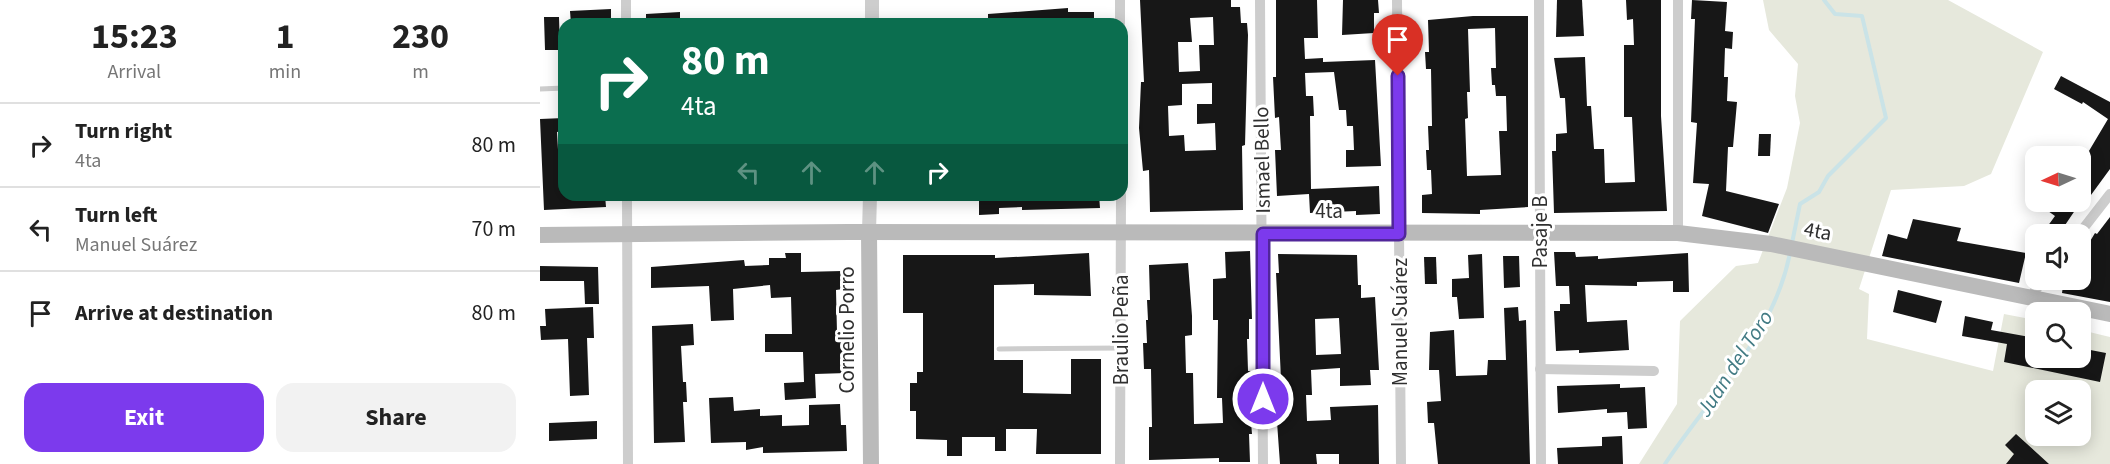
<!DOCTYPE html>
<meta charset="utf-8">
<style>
:root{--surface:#fff;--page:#f2f2f2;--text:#222;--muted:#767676;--line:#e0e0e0;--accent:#7c3aed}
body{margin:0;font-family:"Source Sans 3",sans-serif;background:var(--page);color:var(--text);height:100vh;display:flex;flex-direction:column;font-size:22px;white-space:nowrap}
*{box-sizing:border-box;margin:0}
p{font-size:20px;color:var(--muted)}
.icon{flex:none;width:33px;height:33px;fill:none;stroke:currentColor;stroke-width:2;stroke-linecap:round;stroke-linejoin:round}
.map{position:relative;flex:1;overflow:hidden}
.panel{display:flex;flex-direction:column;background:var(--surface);width:540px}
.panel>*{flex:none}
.top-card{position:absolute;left:18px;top:18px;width:570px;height:183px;border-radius:18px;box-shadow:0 3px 15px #0003;background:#0b6e4f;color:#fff;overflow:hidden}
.needle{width:39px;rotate:266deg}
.controls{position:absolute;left:1485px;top:146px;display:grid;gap:12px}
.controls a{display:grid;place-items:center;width:66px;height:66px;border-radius:12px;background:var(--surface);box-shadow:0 3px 15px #0003;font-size:30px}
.pin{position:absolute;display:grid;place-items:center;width:51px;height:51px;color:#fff;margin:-62px -26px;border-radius:50% 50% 50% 0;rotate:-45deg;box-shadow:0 0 6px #0007}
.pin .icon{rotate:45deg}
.me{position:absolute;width:66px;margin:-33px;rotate:0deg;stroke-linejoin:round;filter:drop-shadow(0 0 4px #0008)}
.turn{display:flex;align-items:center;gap:21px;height:126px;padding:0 24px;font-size:27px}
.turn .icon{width:78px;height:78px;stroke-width:2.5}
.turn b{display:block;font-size:42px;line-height:51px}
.lanes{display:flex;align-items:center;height:57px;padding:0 24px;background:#0003;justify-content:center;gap:30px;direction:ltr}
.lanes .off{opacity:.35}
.eta{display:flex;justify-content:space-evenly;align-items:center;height:102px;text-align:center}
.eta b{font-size:36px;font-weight:700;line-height:42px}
.cta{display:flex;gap:12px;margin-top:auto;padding:12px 24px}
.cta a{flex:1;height:69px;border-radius:18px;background:var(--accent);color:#fff;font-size:24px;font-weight:700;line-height:69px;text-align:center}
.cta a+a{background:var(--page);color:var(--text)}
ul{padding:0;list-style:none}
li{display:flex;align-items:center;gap:18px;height:84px;padding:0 24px;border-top:2px solid var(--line)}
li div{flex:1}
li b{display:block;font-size:22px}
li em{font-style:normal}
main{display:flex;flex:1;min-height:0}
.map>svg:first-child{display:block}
.green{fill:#e6e8dc;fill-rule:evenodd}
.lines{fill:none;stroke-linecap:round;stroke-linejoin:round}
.stream{stroke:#cae3e7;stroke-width:4}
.building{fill:#171717;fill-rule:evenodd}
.service{stroke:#cdcdcd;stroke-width:5}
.minor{stroke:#cdcdcd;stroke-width:10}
.tertiary{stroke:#cdcdcd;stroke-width:14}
.secondary{stroke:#bababa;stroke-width:16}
.route-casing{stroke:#51269a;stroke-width:15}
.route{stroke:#7c3aed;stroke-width:10}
.labels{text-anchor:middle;stroke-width:6;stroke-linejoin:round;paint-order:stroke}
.street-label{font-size:21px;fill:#303030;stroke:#fff}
.water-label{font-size:22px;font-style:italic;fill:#427b84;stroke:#fff}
</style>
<main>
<section class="panel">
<div class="eta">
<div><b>15:23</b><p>Arrival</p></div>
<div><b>1</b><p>min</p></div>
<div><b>230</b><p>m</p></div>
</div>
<ul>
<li><svg class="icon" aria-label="right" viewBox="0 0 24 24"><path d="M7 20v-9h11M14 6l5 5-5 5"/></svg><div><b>Turn right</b><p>4ta</p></div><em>80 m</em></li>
<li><svg class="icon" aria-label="left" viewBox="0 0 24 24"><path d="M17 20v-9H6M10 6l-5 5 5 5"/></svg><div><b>Turn left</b><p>Manuel Suárez</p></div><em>70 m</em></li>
<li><svg class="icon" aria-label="arrive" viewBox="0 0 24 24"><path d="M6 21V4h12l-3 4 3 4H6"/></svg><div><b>Arrive at destination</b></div><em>80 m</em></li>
</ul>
<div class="cta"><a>Exit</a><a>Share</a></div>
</section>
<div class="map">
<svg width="1570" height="464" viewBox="0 0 1570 464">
<rect width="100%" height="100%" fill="#fff"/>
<path class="green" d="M1223 0H1408L1503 52 1451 174 1424 186 1351 190 1319 289 1329 294 1327 339 1453 371 1464 314 1495 320 1496 357H1540L1541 330 1570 337V464H1099L1137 404 1140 321 1196 266 1218 263 1247 188 1260 123 1255 96 1258 64 1229 30ZM1496 390H1540V435H1496Z"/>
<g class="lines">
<g class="stream">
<path d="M1252 243 1260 204 1279 192 1288 176 1346 118 1322 16 1295 14 1284 0"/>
<path d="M1125 464C1170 396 1234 336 1250 253"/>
</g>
</g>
<g class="building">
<path d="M600 0H691V7H700L701 23H707L708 35 705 145 702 146 703 210 610 212 609 170 603 171 599 128 601 82H604ZM673 17 674 45H659L660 71 639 72 638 42H652L650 18ZM672 83V104H657V124L675 123 676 150 645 151 644 135 629 136 628 106 642 105V84Z"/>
<path d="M736 0H777L778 38H764L765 59 783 58V62L835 60 841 166 806 167V150H814L813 126H807L806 110H799L794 72 765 73 766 96H773L774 116H770L771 189 839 186 840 214 816 215V211L770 213 769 194 737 196 735 150H741L739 117 735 118 733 77H736Z"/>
<path d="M803 0H838L839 13H834V33L802 35Z"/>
<path d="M1017 0H1042L1044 36 1016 37Z"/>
<path d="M1086 0H1121V116L1127 211 1014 213 1012 151H1016V134L1027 133 1025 98H1020L1014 58 1045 57 1047 106H1051L1054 149H1064L1065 183 1095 182 1092 117H1084V45H1094L1093 19 1087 20Z"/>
<path d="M1152 0 1187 2 1185 31 1193 32 1192 49 1185 48 1184 77H1188L1187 101 1197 102 1193 147H1188L1186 191 1239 204 1228 233 1162 216 1169 184 1153 183 1157 123 1151 122 1155 19H1151Z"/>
<path d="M528 8V12H554V24H448V14Z"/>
<path d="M71 9V24H31L30 11Z"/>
<path d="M140 12V24H106V14Z"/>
<path d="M933 16H988V207L940 210V214L882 213V195L892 194 891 170H887L886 150H889L888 126H892L891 69H886L885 52H889L888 20ZM955 28 956 68H951L952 85H955L956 96H966L967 131H959L961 175 927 176 925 119 928 118 927 92H930L928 29Z"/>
<path d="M4 17H19L20 50H5Z"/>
<path d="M1521 76 1570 102V169L1540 210V203L1519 234H1502L1515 216 1494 201H1540V166L1568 119 1543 102 1542 104 1514 89Z"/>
<path d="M24 118V131L17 132 19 167H24V195H65L66 207 4 210 0 119Z"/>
<path d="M1219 134H1231L1230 156H1218Z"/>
<path d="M439 195H559L560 208 482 210V207L459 208V214L439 215Z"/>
<path d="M1570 217V302L1522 293 1524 279H1540V258L1555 233 1557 234Z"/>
<path d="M1373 219 1421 228 1417 241 1486 253 1479 283 1342 256 1348 234 1367 239Z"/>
<path d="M710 251 712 319H709V339H707L708 371H711V384L709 397 712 434H709L710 462H679V458L609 460V427H612L611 369H604L603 343H607L606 320H608L607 300H610L609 265 648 263 652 316V335L645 336 646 373H653L654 424 683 423 682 398H677L678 320H673V279L686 278 685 252Z"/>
<path d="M1014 252H1035L1036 257 1058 256V259L1148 253 1149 292H1133V281L1097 282V286L1045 285 1047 322 1087 320 1089 350 1039 353V350L1016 351 1014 311H1020V304H1030L1029 286H1016Z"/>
<path d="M245 253H261V272L302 271 303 289 296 290 297 333 306 332 307 373 275 374 276 398 245 400 244 383 264 382 263 352H225V334H252L251 297 231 298 230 285 193 289 194 320 171 321 169 286 111 288V267L204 260 205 266 229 265V258H246Z"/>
<path d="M549 253 551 296 494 295V284L454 285V360H483V393L531 394V359H561V454H496L497 429H466V451H455V437H422V456H407V440L376 439V411H370V383H377V372H383V313H363V255H455V258Z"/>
<path d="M738 254 817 255 818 285H821V298L835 297 839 370H830L831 385 800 386V368L771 370 772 395H766L767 421 791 420 790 407 838 405 839 464H799V454H776L777 464H740L737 422H743L736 273H739ZM799 318 801 354 776 355 775 319Z"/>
<path d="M942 254 944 318 919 319 917 297H912V279L929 278 928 255Z"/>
<path d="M963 256H979L980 287 964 288Z"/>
<path d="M884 257H896L897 284H885Z"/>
<path d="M0 266 58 267 59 304H45L44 281H0Z"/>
<path d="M1358 290 1402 301 1396 323 1353 312Z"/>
<path d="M53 307 54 338H47L49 395 30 396 28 339 1 340 0 326H6L5 309Z"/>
<path d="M978 307 979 321 986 320 990 464H898L894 423H888L887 402 901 401 899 370H889L890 332 914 330 916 376 947 375 948 360H966L964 308Z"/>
<path d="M1425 316 1453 322 1451 330 1496 338V357H1540V348L1566 353 1560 382 1464 362 1467 344 1422 336Z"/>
<path d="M153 324 154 345 141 346 143 382H146L147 402H143L145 442 114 443 112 326Z"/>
<path d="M1080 384V388L1105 387 1107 428 1088 429 1087 412 1067 413V409L1018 413 1017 386Z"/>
<path d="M193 397 194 411 220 409V416L242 415V426L269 425V405L300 404 301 425H306L307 451 223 453V447L206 450V442L171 443 169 398Z"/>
<path d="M57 421V439L9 441V423Z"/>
<path d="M1476 434 1509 464H1466L1474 454 1465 445Z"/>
<path d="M1082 436 1083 464H1018L1017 448 1062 446V437Z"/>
</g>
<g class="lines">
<g class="service">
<path d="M0 89 24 88"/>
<path d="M459 349 581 348"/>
</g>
<g class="minor">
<path d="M86 0V24"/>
<path d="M580 0V24"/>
<path d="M720 0 723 464"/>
<path d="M857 0 861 464"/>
<path d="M999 0 1001 464"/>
<path d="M1138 0V233"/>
<path d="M87 195 88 464"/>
<path d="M1539 234 1570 194"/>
<path d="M1491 296 1504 279"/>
<path d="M1000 369 1114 371"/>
<path d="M580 464 581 195"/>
</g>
<g class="tertiary">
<path d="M332 24V0"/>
<path d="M329 232 330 195"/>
</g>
<g class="secondary">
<path d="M329 232 331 464"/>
<path d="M0 235 309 232 1138 233 1231 244 1570 314"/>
</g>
</g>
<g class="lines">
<g class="route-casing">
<path id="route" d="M723 399V234H859L858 76"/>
</g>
<use href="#route" class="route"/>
</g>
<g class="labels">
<g class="street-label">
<text transform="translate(722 160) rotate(-91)" y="7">Ismael Bello</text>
<text x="789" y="218">4ta</text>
<text transform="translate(1278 231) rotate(11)" y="7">4ta</text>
<text transform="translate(1000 232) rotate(-90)" y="7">Pasaje B</text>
<text transform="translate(860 322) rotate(-90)" y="7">Manuel Suárez</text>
<text transform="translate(307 330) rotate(-90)" y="7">Cornelio Porro</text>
<text transform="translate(581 330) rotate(-90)" y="7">Braulio Peña</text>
</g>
<g class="water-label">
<text transform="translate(1194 363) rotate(-57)" y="8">Juan del Toro</text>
</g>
</g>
</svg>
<div class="controls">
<a><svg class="needle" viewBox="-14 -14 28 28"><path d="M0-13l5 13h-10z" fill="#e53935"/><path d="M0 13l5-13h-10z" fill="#767676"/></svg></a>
<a><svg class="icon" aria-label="sound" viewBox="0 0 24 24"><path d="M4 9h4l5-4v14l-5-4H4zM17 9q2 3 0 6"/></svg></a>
<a><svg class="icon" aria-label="search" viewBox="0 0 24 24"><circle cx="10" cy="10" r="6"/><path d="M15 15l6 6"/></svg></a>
<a><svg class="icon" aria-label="layers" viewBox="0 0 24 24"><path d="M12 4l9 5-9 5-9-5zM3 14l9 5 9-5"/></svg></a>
</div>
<div class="pin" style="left:858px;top:76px;background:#d93025"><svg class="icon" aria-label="arrive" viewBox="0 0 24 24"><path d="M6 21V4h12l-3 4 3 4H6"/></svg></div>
<svg class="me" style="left:723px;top:399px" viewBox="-20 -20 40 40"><circle r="17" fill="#7c3aed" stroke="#fff" stroke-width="3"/><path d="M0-11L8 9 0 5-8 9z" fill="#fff"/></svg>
<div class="top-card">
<div class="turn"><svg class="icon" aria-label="right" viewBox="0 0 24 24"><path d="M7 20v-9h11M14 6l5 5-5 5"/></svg><div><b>80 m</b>4ta</div></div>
<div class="lanes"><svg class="icon off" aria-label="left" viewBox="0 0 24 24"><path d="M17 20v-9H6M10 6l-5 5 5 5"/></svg><svg class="icon off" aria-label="ahead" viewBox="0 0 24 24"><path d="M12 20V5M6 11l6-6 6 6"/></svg><svg class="icon off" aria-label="ahead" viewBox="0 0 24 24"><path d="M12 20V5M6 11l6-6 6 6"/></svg><svg class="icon" aria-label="right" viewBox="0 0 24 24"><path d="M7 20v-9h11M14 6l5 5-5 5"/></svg></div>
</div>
</div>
</main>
